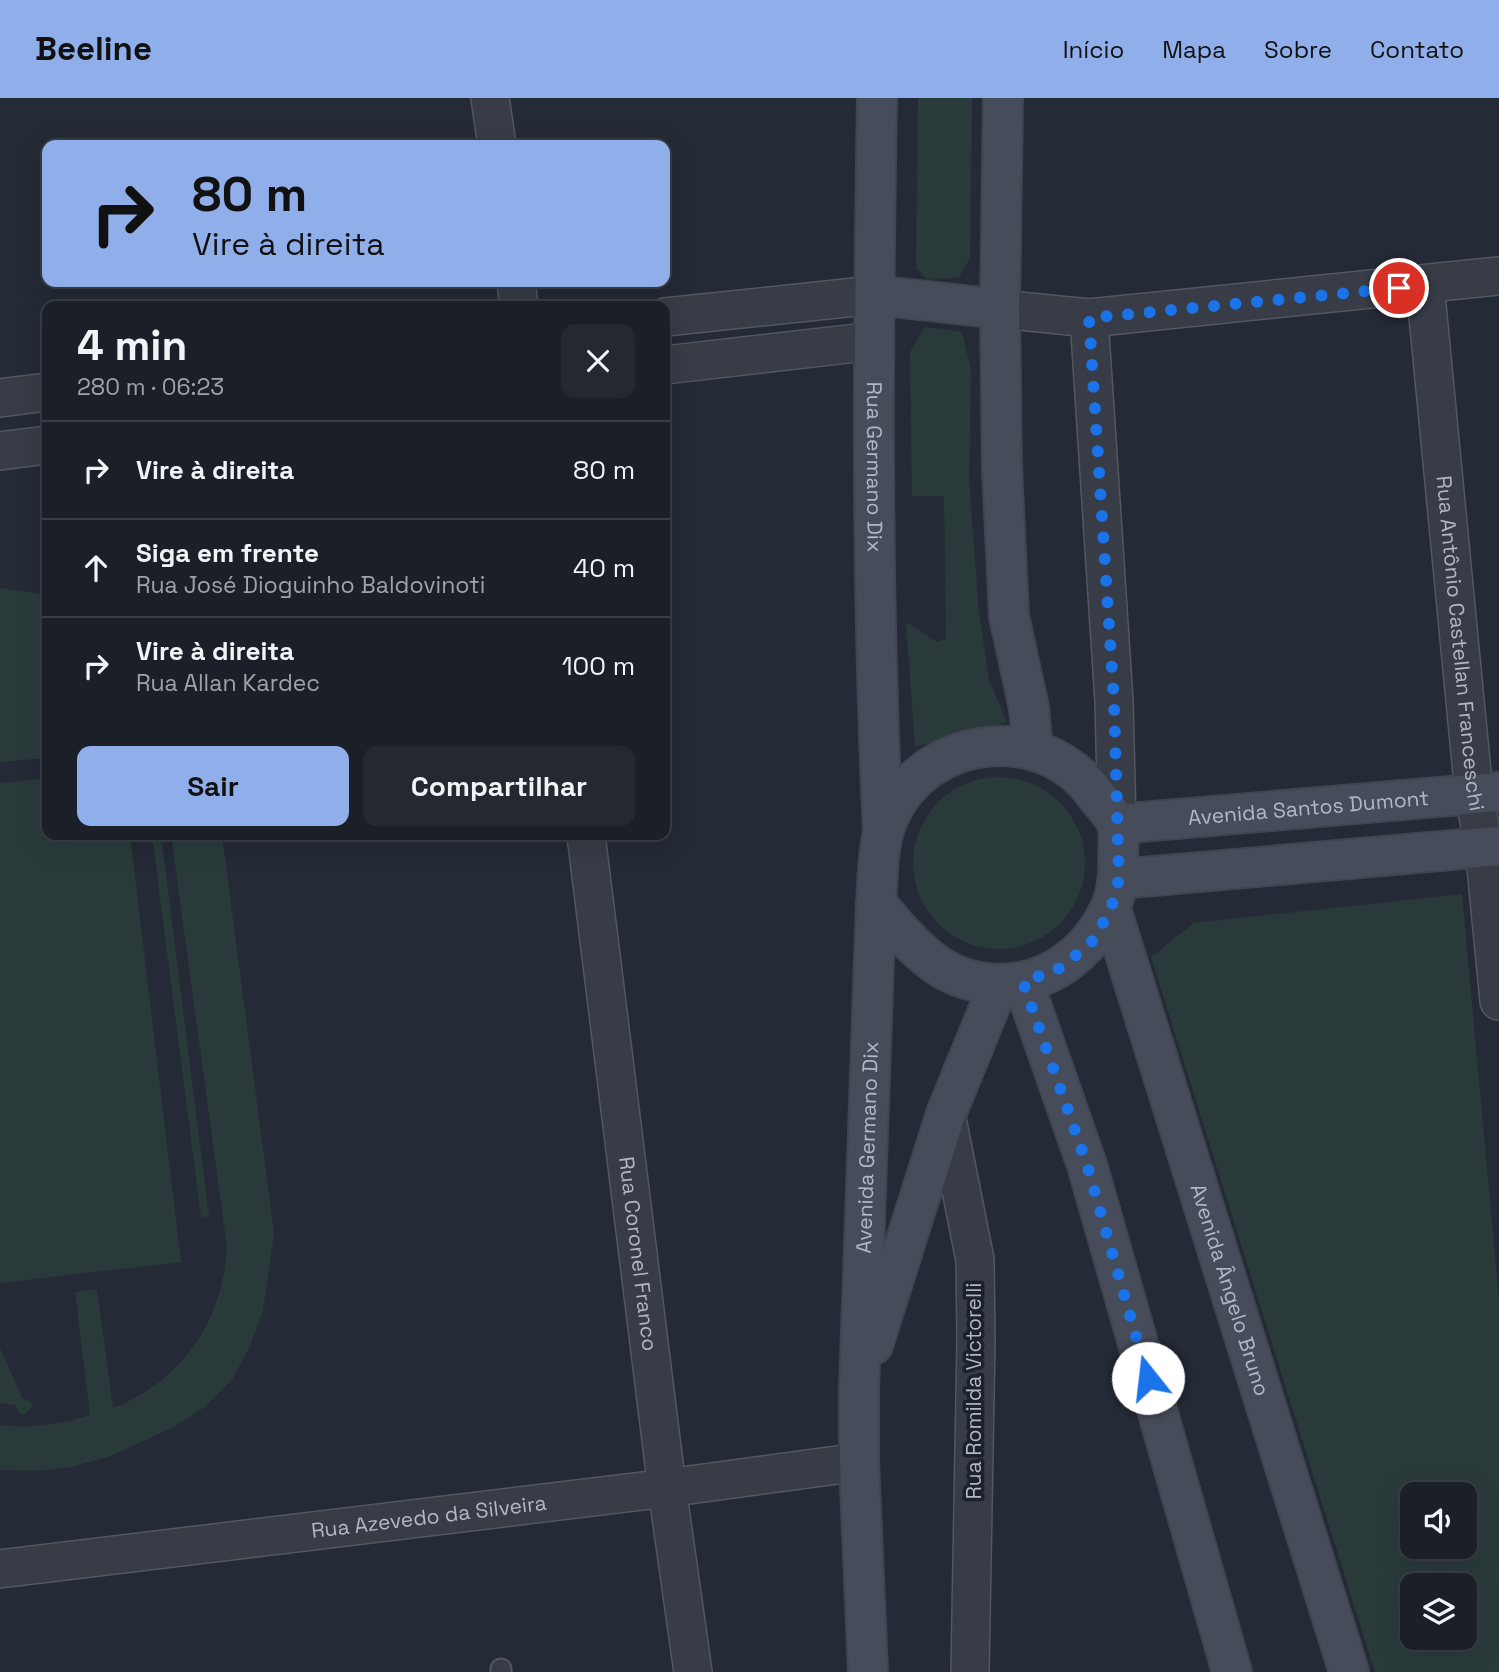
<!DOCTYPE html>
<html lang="pt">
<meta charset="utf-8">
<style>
:root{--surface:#1b2028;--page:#242830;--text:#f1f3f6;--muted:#a0a3a8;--line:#393e45;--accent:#90aee9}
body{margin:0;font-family:"Space Grotesk",sans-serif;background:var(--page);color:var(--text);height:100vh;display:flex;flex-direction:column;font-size:26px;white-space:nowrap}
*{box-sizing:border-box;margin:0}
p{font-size:23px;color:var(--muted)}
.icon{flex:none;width:38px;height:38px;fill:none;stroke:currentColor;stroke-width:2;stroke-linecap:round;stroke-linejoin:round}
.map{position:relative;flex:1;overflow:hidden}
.side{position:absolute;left:42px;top:203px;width:628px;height:539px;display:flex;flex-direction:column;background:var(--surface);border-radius:14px;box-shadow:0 7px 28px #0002,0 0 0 2px var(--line)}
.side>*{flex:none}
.guide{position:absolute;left:42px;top:42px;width:628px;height:147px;border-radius:14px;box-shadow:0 7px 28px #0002,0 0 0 2px var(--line);background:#90aee9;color:#111;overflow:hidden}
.fabs{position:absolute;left:1400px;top:1384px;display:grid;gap:14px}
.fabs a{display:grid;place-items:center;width:77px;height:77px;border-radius:14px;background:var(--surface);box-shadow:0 7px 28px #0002,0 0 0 2px var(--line);font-size:35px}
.pin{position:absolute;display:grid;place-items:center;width:60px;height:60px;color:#fff;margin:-30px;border:4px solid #fff;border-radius:50%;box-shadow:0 2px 7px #0007}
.me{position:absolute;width:77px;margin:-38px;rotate:344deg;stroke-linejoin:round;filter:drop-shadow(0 0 5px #0008)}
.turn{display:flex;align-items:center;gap:24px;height:147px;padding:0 35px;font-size:32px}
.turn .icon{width:91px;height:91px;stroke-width:2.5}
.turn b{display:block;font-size:49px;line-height:60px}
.round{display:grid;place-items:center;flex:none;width:74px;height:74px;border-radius:14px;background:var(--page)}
.headline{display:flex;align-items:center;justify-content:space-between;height:119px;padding:0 35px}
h1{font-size:42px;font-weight:600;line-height:52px}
.button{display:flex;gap:14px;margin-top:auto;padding:14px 35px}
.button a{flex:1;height:80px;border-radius:14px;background:var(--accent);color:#111;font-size:28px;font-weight:600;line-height:80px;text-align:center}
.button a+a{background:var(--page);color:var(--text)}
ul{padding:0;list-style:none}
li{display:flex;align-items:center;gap:21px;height:98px;padding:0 35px;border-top:2px solid var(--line)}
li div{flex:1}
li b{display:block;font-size:26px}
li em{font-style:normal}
header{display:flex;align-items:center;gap:42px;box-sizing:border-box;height:98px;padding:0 35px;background:var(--accent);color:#111}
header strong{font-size:33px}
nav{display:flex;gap:38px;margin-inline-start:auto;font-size:24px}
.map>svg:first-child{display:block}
.green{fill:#2a3a3b;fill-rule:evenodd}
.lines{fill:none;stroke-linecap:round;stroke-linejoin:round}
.lane-casing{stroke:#525761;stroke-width:23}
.street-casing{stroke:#525761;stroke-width:40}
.secondary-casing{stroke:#404650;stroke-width:42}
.lane{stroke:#373c46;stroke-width:19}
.street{stroke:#373c46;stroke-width:37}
.secondary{stroke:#464c59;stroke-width:38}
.route{stroke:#1a73e8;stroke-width:12;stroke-dasharray:0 21.6}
.labels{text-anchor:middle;stroke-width:7;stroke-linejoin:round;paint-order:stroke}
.street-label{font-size:21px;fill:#b2b7c3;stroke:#1c222b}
</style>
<header>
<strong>Beeline</strong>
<nav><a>Início</a><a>Mapa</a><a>Sobre</a><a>Contato</a></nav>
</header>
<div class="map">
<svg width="1499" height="1574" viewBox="0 0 1499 1574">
<rect width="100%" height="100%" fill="#242a36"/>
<g class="green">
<path d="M918 0H972L970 160 959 179 928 182 916 170Z"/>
<path d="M925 229 962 234 971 272 969 381 979 516 989 582 1007 624 915 649 906 524 937 544 946 541 944 398H912L910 254Z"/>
<path d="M0 490 47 497V660L0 664Z"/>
<circle cx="999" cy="765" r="86"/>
<path d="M47 680V737H130L181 1164 0 1185V685Z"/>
<path d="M152 737H161L209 1118 201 1119Z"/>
<path d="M171 737H222L274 1135 263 1212 250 1248 233 1280 203 1310 172 1330 108 1359 72 1369 35 1373 0 1372V1327C30 1331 62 1326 90 1317L75 1194 97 1191 113 1310C183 1283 223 1222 227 1149Z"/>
<path d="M1462 796 1499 1202V1574H1375L1151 859 1194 825ZM1412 1396H1465V1449H1412ZM1412 1488H1465V1540H1412Z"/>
<path d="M0 1250 22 1300 31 1304 32 1309 25 1316H20L15 1307 0 1305Z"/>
</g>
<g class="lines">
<g class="lane-casing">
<path id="lane" d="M501 1571V1574"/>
</g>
<g class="street-casing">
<g id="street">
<path d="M490 0 497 47"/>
<path d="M516 184 519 208"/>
<path id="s1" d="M1425 187 1474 696 1484 749 1499 903"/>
<path d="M1000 211 1089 220 1499 178"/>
<path d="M665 219 874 197"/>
<path d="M1089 220 1114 603 1117 726"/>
<path d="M665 267 874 243"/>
<path d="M0 300 47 294"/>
<path d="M0 353 47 347"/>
<path id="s2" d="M586 737 667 1390 693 1574"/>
<path d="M946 1016 975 1162 976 1242 970 1574"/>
<path id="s3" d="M0 1471 667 1390 859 1364"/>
</g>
</g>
<g class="secondary-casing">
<g id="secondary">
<path id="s4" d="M877 0C873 244 871 489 883 733"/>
<path d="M1003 0 1000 211 1002 370 1009 518 1029 610 1033 652"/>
<path d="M874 197 1000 211"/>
<path id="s5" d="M1117 726 1499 694"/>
<path d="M1119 781 1499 748"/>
<path id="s6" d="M1111 811 1349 1574"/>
<path d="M1023 884 1087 1067 1232 1574"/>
<path d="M873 1247 946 1016 999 886"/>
<path id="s7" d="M868 1574 859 1364V1292L876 805C878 783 877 758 883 736 909 640 1038 616 1096 697 1102 705 1114 717 1117 727 1120 736 1118 749 1118 759 1119 783 1116 803 1103 824 1085 854 1056 878 1020 884 950 895 916 853 876 805"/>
</g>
</g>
<use href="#lane" class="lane"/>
<use href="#street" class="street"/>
<use href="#secondary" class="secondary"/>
</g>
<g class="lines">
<path class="route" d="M1148 1280 1087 1067 1023 884 1060 870 1091 845 1111 811 1119 781 1114 603 1089 220 1399 190"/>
</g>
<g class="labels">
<g class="street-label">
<text dy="7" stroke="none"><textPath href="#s4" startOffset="369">Rua Germano Dix</textPath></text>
<text dy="7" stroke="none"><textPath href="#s1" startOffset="360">Rua Antônio Castellan Franceschi</textPath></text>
<text dy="7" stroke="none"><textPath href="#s5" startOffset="192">Avenida Santos Dumont</textPath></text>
<text dy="7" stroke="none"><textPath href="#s7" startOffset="525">Avenida Germano Dix</textPath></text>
<text dy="7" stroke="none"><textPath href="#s2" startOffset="422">Rua Coronel Franco</textPath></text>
<text dy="7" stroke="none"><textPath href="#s6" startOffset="399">Avenida Ângelo Bruno</textPath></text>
<text transform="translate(974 1293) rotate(-90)" y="7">Rua Romilda Victorelli</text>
<text dy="7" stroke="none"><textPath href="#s3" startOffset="432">Rua Azevedo da Silveira</textPath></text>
</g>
</g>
</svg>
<div class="fabs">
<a><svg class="icon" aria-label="sound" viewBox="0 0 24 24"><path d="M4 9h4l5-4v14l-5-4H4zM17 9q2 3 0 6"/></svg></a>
<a><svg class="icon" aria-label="layers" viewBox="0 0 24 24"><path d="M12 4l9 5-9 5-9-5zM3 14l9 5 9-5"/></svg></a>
</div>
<div class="pin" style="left:1399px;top:190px;background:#d93025"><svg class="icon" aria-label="arrive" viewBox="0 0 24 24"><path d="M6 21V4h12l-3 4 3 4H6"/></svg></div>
<svg class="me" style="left:1148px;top:1280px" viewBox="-20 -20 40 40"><circle r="19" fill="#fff"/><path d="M0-13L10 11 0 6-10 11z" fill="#1a73e8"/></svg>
<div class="guide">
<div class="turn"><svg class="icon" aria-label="right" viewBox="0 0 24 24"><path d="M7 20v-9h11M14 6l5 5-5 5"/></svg><div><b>80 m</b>Vire à direita</div></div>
</div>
<section class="side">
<div class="headline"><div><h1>4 min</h1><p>280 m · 06:23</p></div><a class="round"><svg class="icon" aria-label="close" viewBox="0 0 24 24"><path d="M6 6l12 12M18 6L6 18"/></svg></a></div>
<ul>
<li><svg class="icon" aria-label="right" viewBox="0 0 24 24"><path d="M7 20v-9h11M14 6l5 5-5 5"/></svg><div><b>Vire à direita</b></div><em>80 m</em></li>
<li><svg class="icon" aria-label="ahead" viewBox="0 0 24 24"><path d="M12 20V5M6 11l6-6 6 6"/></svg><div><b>Siga em frente</b><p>Rua José Dioguinho Baldovinoti</p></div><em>40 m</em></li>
<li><svg class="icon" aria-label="right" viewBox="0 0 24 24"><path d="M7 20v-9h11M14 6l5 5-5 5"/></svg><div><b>Vire à direita</b><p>Rua Allan Kardec</p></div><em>100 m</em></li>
</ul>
<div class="button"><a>Sair</a><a>Compartilhar</a></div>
</section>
</div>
